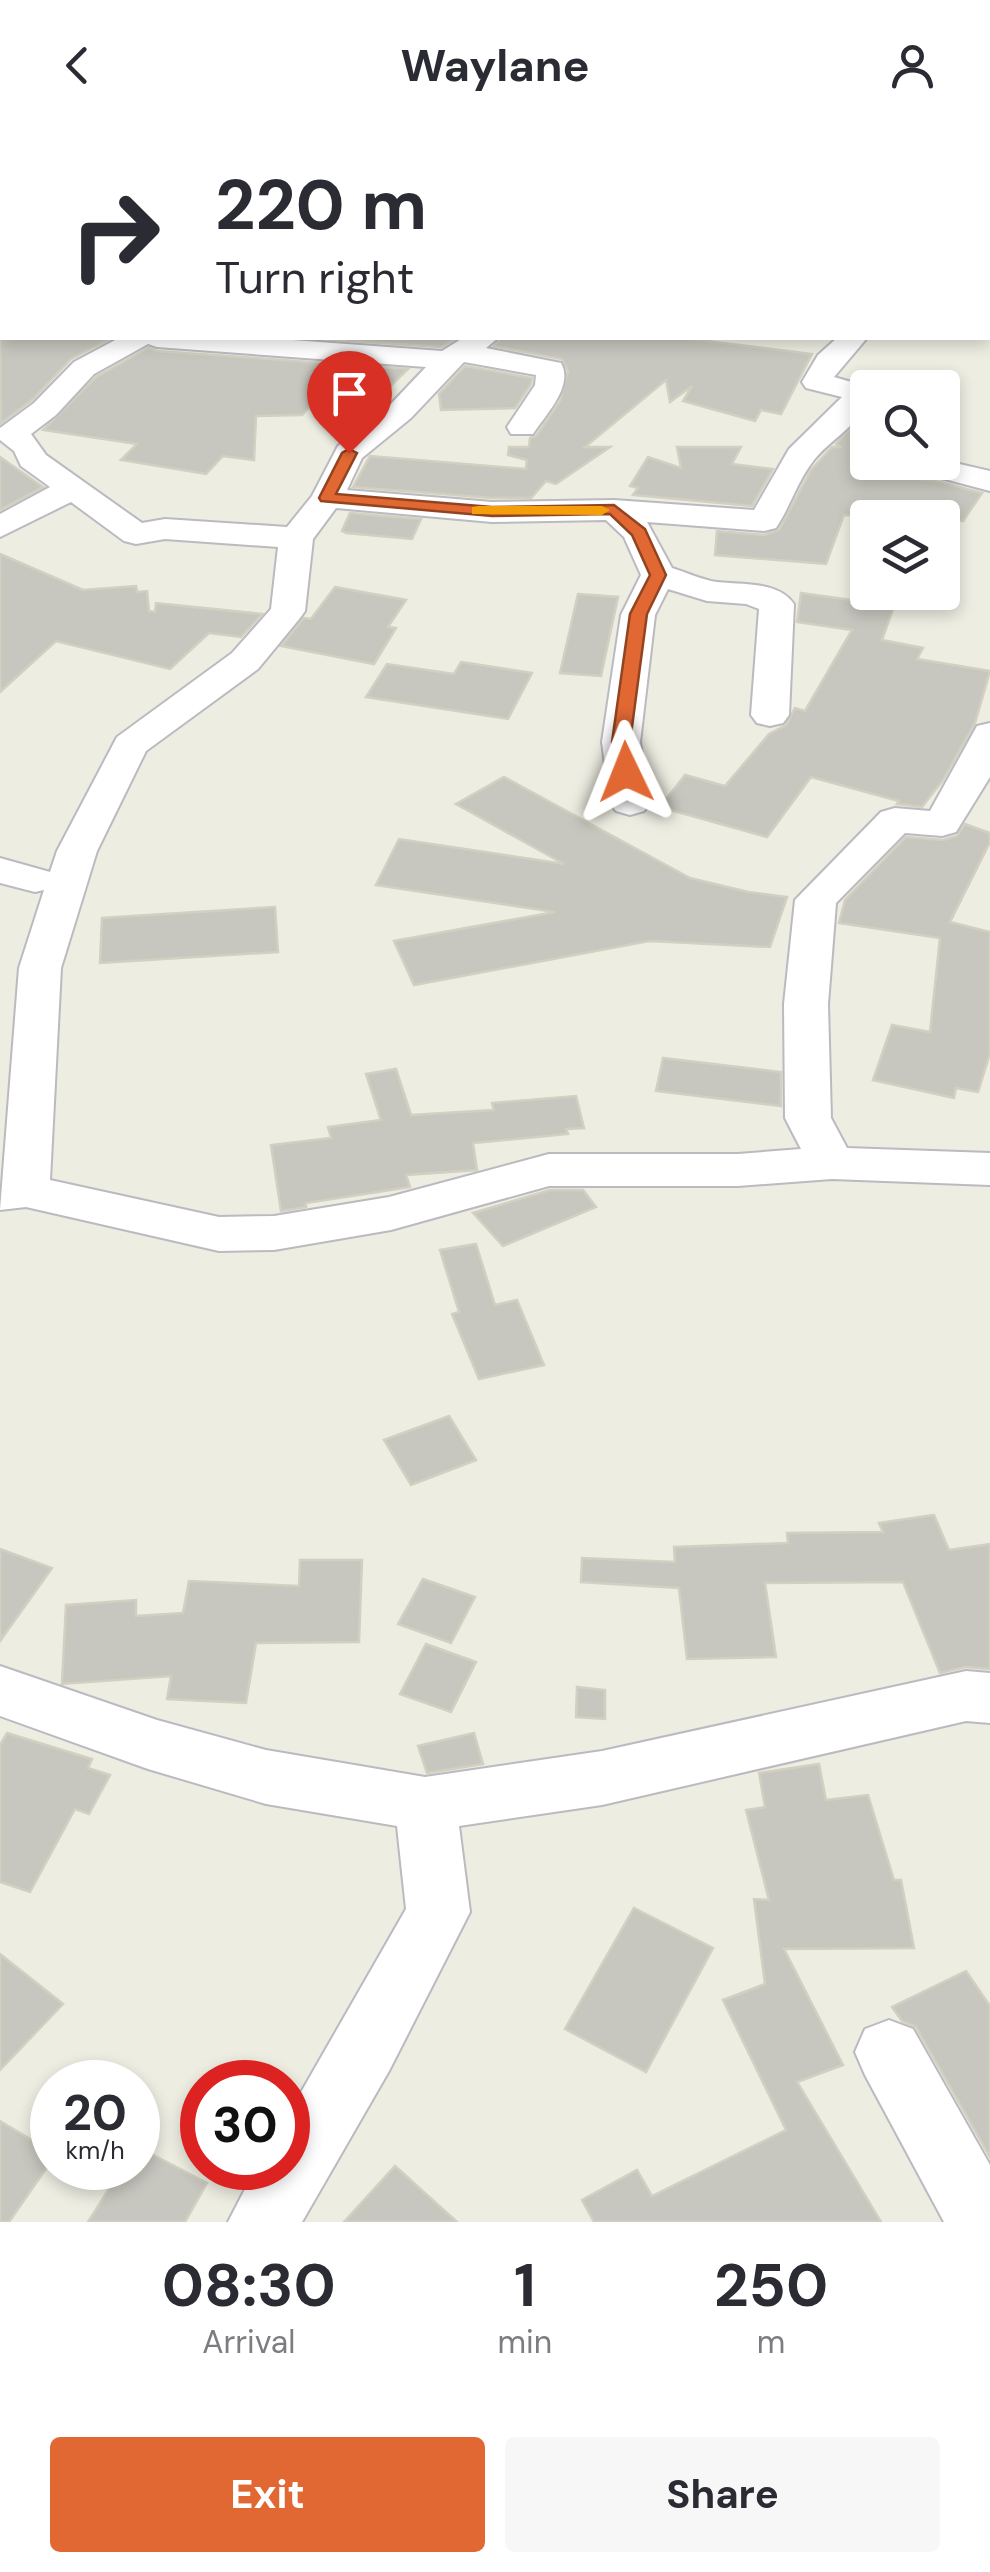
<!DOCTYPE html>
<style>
:root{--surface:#fff;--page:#f7f7f7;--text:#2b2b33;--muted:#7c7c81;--accent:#e16833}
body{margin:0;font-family:"DM Sans",sans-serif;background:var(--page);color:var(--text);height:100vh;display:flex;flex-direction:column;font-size:38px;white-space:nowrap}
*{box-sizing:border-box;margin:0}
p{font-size:32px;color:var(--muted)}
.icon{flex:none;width:55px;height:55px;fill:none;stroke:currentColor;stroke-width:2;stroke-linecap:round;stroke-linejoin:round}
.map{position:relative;height:2092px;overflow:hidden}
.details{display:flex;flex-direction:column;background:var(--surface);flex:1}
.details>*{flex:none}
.hud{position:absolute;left:0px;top:0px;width:990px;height:210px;box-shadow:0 5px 15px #0003;background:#fff;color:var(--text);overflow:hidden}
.fabs{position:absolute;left:850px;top:240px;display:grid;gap:20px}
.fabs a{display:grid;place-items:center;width:110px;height:110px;border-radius:10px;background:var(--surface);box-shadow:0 5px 15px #0003;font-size:50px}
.speed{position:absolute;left:30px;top:1930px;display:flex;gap:20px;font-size:50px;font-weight:700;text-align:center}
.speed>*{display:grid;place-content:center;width:130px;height:130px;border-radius:50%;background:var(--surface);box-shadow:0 5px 15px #0003;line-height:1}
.speed small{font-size:25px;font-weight:400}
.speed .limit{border:15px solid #d22;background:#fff;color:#111}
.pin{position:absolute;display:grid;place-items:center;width:85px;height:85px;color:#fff;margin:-102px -42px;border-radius:50% 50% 50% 0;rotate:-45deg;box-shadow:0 0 10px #0007}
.pin .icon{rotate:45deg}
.me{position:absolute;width:110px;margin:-55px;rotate:358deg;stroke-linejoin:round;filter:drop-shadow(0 0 8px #0008)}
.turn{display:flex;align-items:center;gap:35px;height:210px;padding:0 50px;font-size:45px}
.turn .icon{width:130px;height:130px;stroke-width:2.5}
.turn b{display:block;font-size:70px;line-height:85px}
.eta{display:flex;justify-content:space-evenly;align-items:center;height:170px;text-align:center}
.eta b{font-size:60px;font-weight:700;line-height:70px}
.action{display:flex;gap:20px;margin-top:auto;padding:20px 50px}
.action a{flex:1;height:115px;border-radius:10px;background:var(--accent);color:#fff;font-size:40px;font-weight:700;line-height:115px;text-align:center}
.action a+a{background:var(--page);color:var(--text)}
header{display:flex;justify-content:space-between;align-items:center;height:130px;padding:0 50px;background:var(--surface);font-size:45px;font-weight:700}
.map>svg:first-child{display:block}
.building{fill:#c8c7bf;stroke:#d1d0c1;stroke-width:2.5}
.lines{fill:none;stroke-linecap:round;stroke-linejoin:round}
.minor-casing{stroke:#babac0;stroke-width:4}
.highway-casing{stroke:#e5d20a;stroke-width:5}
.minor{fill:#fff;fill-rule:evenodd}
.highway{fill:#f8f58e;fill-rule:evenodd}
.route{fill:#e16833;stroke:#924421;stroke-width:2.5}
.slow{fill:#f59e0b}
</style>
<header><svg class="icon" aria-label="back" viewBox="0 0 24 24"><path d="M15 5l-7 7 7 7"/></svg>Waylane<svg class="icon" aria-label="person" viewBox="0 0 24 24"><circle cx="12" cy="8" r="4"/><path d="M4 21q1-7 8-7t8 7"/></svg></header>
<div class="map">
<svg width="990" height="2092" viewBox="0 0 990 2092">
<rect width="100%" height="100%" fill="#edede2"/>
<g class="building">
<path d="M0 208H112L71 229 32 270 1 293Z"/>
<path d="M309 208H457L441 217Z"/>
<path d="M501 208H682L812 224 781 284 761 280 755 291 683 271 692 256 670 272 666 250 585 317H610L556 354 546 351 531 368H492L353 357 370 326 526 339 527 330 508 325 509 317H529L530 308 536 306 560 271 568 241 562 229 494 216Z"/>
<path d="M148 218 157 221 408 239 369 277 318 268 302 285 256 286 254 330 223 326 206 344 121 330 137 314 43 300 96 247Z"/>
<path d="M465 236 532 248 531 254 515 278 441 280 439 264Z"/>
<path d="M867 278 868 319 858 321 851 330 856 341 940 352 982 363 963 391 889 376 883 388 844 385 826 434 715 425 717 401 764 405 779 400 811 340 832 317H840L836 314Z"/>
<path d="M677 317H741L732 334 773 339 752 376 633 365 638 358 630 356 648 327 681 338Z"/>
<path d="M0 327 43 357 0 380Z"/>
<path d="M350 383 421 389 412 409 346 403 342 401Z"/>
<path d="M0 424 83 460 136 456 137 462 147 461 149 481 155 482 156 473 262 484 241 507 209 503 170 539 56 511 0 562Z"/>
<path d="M335 457 406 470 388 497 396 498 374 534 281 516 304 488 311 489Z"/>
<path d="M801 463 894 476 882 510 923 518 917 529 990 541 975 593 943 650 922 677 897 674 899 671 811 647 767 707 660 677 685 645 725 656 769 604 786 595 795 578 805 581 852 500 797 492Z"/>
<path d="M578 464 618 467 601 546 560 543Z"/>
<path d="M461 532 532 543 508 589 366 567 387 534 454 544Z"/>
<path d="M504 647 690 748 748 762 787 767 770 817 649 811 414 855 394 811 555 782 376 755 399 709 564 734 456 674Z"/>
<path d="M965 694 990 703V712L950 792 990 802V923L978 962 956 958 954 968 873 950 892 895 930 902 940 808 839 793 845 770 906 707 943 710 957 706Z"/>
<path d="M275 777 278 822 100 833 102 788Z"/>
<path d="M663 928 781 942V976L656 961Z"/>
<path d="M396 939 411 985 494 980 492 973 576 966 584 998 566 999 568 1004 473 1013 477 1040 406 1045 410 1057 306 1073V1077L281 1081 271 1015 331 1008 328 997 381 990 366 944Z"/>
<path d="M550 1060H583L596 1077 503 1116 473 1083Z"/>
<path d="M476 1114 495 1175 517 1170 544 1235 479 1249 452 1184 459 1182 440 1120Z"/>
<path d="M449 1286 476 1330 411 1355 384 1310Z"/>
<path d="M934 1385 949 1420 990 1414V1539L965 1537 940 1543 903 1452 765 1453 776 1527 687 1529 679 1458 581 1452 582 1428 675 1432 674 1417 788 1413 787 1403 883 1402 879 1393Z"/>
<path d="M0 1419 52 1438 0 1511Z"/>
<path d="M300 1430H362L359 1512 256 1513 246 1573 167 1569 171 1546 62 1554 66 1475 136 1470V1486L183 1483 189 1451 299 1456Z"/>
<path d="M423 1449 475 1467 451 1513 398 1494Z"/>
<path d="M426 1514 476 1532 451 1582 400 1564Z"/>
<path d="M577 1557 605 1560V1589L576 1587Z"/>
<path d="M7 1603 92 1629 88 1638 110 1645 89 1684 75 1679 30 1762 0 1752V1615Z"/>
<path d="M474 1603 483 1634 427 1643 418 1616Z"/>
<path d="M819 1634 826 1670 868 1665 894 1750H901L914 1818 784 1819 843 1935 797 1952 881 2092H594L582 2070 637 2040 652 2066 786 2000 723 1870 765 1854 754 1769 769 1770 746 1680 765 1677 759 1643Z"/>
<path d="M634 1778 713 1818 646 1942 565 1899Z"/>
<path d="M0 1824 63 1874 0 1940Z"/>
<path d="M966 1841 990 1876V2027L916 1897 902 1891 892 1877Z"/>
<path d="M0 1991 52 2022V2030L9 2092H0Z"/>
<path d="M138 2017 207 2053 185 2092H88L122 2038H138Z"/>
<path d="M395 2036 457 2092H344Z"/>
</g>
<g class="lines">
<g class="minor-casing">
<g id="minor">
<rect x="0" y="91" width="2" height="16"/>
<rect x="0" y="155" width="2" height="17"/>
<path d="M119 208H265L442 221 463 208H498L486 218 561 233C574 256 546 284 533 304H511L507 297 535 255 536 245 464 232 411 288 362 328 347 360 492 372 614 370 754 380 789 319 842 267 806 258 802 252 818 225 837 208H867L834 247 872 258H868C868 292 834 305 814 330 798 350 790 377 776 398L764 401 647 392 672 438C685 442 698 448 711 451 737 456 777 449 794 474L789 585 783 593 770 596 757 593 751 585 759 479 746 474 707 471 668 459 655 485 640 612 650 673 644 681 630 685 616 681 610 673 602 612 621 485 641 445 624 407 606 390 492 392 336 378 313 409 305 481 300 488 258 539 146 621 97 721 61 838 50 1050 219 1087 274 1086 389 1067 549 1024H738L801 1019 785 988 784 874 795 770 881 682 895 678 930 681 977 596 990 593V647L956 702 942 706 905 703 836 773 828 874 831 988 847 1018 990 1023V1055L832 1049 738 1056H549L391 1100 274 1120 219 1121 26 1077 0 1080 19 838 44 760 35 762 0 753V728L50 742 57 721 117 607 232 523 271 479 278 417 165 409 136 414 124 411 71 372 0 407V384L50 357 21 336 14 321 0 310V298L34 273 74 232ZM148 214 157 217 426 237 389 276 338 316 312 366 287 397 165 389 142 393 46 325 31 304 56 285 94 244Z"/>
<path d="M868 323V332L942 330 990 341V361L941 348 859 339 854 332 859 325Z"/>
<path d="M0 1536 157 1590 266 1620 425 1647 602 1621 966 1541 990 1543V1593L966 1591 602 1675 459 1696 470 1782 389 1941 302 2092H228L256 2038H288V1985L406 1779 397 1696 266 1674 148 1639 0 1586Z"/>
<path d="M889 1890 913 1899 990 2035V2092H944L865 1945 855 1922 865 1899Z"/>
</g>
</g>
<g class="highway-casing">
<g id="highway">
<path d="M334 0H417L418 2H336Z"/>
<path d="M529 0H610L611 2H531Z"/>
<path d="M990 12V30H988V13Z"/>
</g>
</g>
<use href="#minor" class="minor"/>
<use href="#highway" class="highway"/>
</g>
<path class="route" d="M349 319 357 323 336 364 492 377 614 375 645 399 666 445 647 484 630 612 632 646 626 648 617 642 612 612 630 484 650 445 632 405 610 384 492 386 321 371 319 368 342 323Z"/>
<path class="slow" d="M478 376H602L610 380 602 385 472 384V377Z"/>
</svg>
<div class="fabs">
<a><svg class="icon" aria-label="search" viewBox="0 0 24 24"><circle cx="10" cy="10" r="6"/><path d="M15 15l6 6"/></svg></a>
<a><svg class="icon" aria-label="layers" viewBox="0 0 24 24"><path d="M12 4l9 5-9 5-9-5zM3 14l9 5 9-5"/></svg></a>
</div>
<div class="speed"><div>20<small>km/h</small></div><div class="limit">30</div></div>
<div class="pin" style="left:349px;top:323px;background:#d93025"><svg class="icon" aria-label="arrive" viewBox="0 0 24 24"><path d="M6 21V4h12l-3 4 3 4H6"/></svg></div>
<svg class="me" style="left:626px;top:642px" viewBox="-20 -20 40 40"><path d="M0-17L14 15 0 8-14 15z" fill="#e16833" stroke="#fff" stroke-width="4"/></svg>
<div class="hud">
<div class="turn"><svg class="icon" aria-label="right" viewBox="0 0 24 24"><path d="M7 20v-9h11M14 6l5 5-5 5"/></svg><div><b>220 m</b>Turn right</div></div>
</div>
</div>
<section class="details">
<div class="eta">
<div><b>08:30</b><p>Arrival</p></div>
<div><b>1</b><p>min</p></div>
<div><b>250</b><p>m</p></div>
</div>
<div class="action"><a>Exit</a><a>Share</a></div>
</section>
